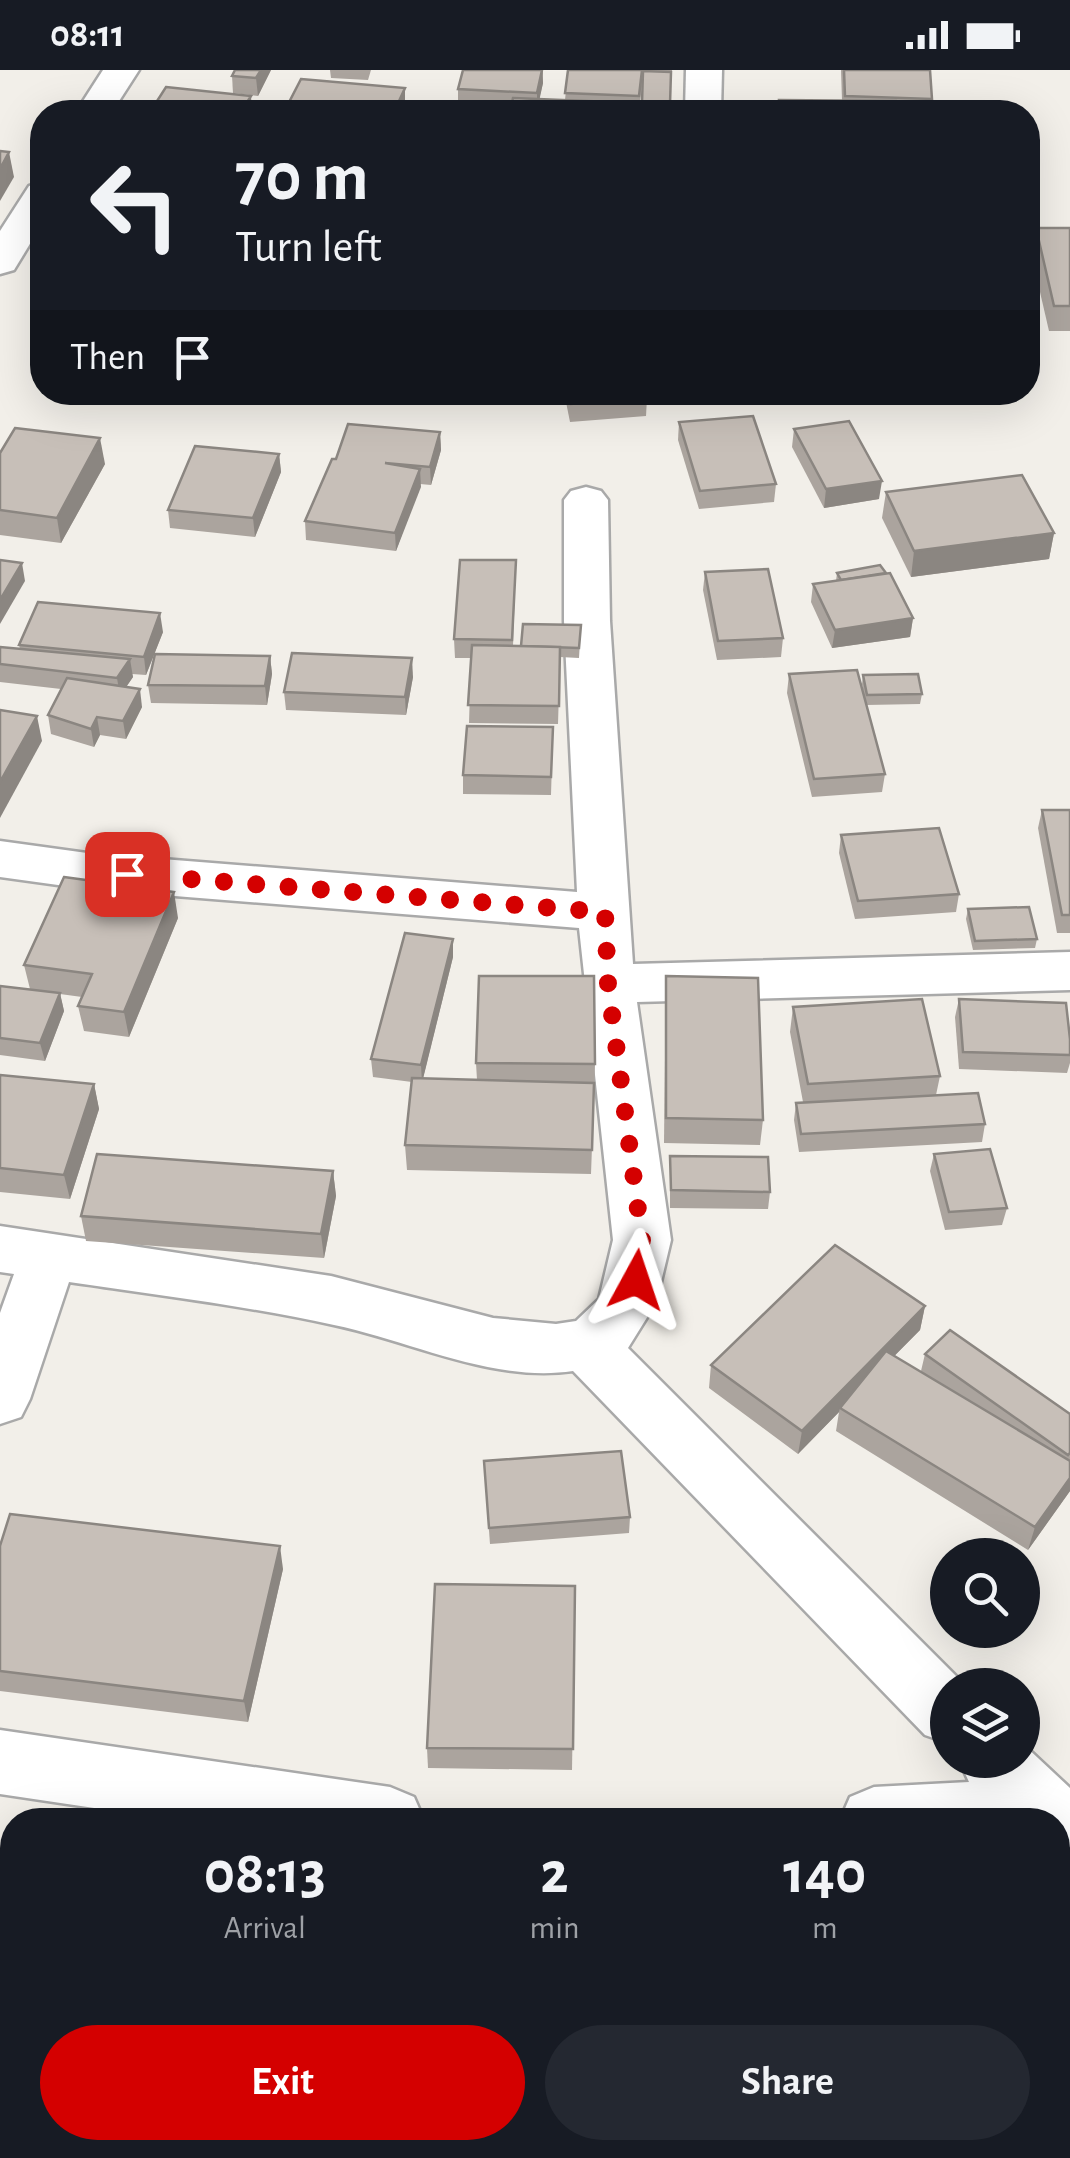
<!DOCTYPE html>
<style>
:root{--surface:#171b24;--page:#242831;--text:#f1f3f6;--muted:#9ea1a6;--accent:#d40000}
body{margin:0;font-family:"Alegreya Sans",sans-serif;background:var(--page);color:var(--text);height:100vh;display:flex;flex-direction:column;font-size:38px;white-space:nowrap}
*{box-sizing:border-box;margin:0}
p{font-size:32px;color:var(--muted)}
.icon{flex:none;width:55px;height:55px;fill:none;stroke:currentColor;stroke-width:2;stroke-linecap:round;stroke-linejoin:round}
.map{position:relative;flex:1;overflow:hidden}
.drawer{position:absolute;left:0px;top:1738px;width:1070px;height:352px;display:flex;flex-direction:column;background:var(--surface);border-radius:40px 40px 0 0;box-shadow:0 10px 40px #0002}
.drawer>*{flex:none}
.hud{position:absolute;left:30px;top:30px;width:1010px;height:305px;border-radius:40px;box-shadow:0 10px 40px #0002;background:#171b24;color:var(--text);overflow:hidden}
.controls{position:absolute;left:930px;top:1468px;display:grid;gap:20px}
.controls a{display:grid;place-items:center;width:110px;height:110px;border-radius:50%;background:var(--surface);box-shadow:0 10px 40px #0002;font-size:50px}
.pin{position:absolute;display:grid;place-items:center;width:85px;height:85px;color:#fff;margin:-42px;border-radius:20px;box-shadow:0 5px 15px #0006}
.me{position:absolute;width:110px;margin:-55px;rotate:5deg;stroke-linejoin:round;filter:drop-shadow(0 0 8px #0008)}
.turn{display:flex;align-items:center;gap:35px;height:210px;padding:0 40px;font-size:45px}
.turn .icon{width:130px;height:130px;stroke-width:2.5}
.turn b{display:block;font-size:70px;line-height:85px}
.then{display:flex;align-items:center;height:95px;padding:0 40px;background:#0003;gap:20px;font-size:38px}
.eta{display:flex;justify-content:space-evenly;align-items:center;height:170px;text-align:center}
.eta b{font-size:60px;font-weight:700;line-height:70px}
.primary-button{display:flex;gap:20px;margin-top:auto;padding:20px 40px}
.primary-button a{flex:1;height:115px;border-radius:60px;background:var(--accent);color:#fff;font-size:40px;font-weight:700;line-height:115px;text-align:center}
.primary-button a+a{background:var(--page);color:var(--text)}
.status{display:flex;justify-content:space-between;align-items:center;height:70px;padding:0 50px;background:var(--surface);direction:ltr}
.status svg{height:28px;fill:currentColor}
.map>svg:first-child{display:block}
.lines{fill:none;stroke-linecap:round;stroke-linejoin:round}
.minor-casing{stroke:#a9a9a9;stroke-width:5}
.minor{fill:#fff;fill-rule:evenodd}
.wall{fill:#aba49e}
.shaded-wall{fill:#8b8681}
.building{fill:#c7bfb8;stroke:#8b8681;stroke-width:2.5}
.route{stroke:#d40000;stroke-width:18;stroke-dasharray:0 32.4}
</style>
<div class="status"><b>08:11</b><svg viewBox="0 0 49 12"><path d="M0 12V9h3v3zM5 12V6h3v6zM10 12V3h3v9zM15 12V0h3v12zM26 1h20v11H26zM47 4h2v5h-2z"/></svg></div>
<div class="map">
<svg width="1070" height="2088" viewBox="0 0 1070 2088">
<rect width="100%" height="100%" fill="#f2efe9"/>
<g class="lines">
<g class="minor-casing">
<g id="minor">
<path d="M103 0H139L112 42H76Z"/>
<path d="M686 0H722L721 42H685Z"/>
<path d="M42 113V154L14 200 0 204V161L29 116Z"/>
<path d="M586 417 601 421 608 430 610 551 633 894 1070 882V920L637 932 671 1170 656 1233 628 1278 965 1615H948V1673L925 1665 573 1301C493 1313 411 1271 334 1255 247 1236 158 1225 69 1212L30 1329 21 1347 0 1354V1243L14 1204 0 1202V1156L331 1206 493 1248 556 1254 576 1251 599 1229 613 1170 579 858 87 819 0 807V771L87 783 577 822 564 551V430L571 421Z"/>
<path d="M0 1660 390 1717 414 1727 424 1750H175L0 1724Z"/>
<path d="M1022 1673 1070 1718V1777L1058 1782V1750H840L850 1727 874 1717 969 1712 959 1690H1022Z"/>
<path d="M409 2078H483L480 2088H406Z"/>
</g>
</g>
<use href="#minor" class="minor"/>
</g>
<g class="wall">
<path d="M235 0H271L258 26 233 23 232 6Z"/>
<path d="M330 0H371L368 10 331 8Z"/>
<path d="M463 0H543V13L539 29 565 30 568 0H672V7H671L669 42H641L643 7 639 42H510L511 39 458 36V19Z"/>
<path d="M841 0H930L932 29 930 42H778L779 30H842Z"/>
<path d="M1036 158H1070V261H1049L1031 183Z"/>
<path d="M564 322H645L647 328 646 346 570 352Z"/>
<path d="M679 352 776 414 774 432 699 439 678 370Z"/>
<path d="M794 359 879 429 824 438 792 377Z"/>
<path d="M440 362 441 380 431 415 420 414 396 481 306 470 305 451 336 389Z"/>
<path d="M0 383 105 394 61 473 0 465Z"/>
<path d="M279 384 281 402 255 467 170 458 168 440Z"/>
<path d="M886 422 1054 463 1049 489 911 507 882 448Z"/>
<path d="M516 490 513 576H521L581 555 579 588 560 587 558 654 469 653 471 588H455L454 569Z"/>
<path d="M705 502 783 568 781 587 717 590 703 520Z"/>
<path d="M837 503 913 548 910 567 832 578 811 532 813 514 836 511Z"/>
<path d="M163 562 146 605 132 604 133 607 126 617 142 637 126 669 100 665 94 677 51 664 48 645 61 619 0 612V577L20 579 19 575Z"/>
<path d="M270 586 272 604 267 635 151 633 148 615Z"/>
<path d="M789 604 865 630 862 614 863 605 922 624 920 634 866 635 885 704 882 722 812 727 787 623Z"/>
<path d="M413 607 406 645 286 640 284 622Z"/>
<path d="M553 657 551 725 463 724V705Z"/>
<path d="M1042 740H1070V863H1057L1038 758Z"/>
<path d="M841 765 959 824 956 842 855 849 839 783Z"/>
<path d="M968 839 1037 869 1035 878 973 880 966 849Z"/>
<path d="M178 848 129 967 84 961 78 936 82 927 60 924 64 941 45 991 0 985V916L30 919 24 895Z"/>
<path d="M453 869V887L423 1008 477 1010 476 993 595 994 591 1104 407 1100 405 1075 412 1012 373 1007 371 989Z"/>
<path d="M666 906 763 1050 760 1075 664 1073Z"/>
<path d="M959 929 1070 969V993L1067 1003 959 999 955 947Z"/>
<path d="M793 937 940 1006 936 1025 985 1054 982 1072 799 1082 794 1050 796 1033 803 1032 790 962Z"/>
<path d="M0 1005 94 1014 99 1039 70 1129 0 1122Z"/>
<path d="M934 1084 1007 1138 1002 1155 945 1160 930 1101Z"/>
<path d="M670 1086 770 1122 768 1139 670 1138Z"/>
<path d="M333 1101 336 1126 324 1188 86 1171 81 1146Z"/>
<path d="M925 1236 920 1260 894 1286 932 1309 921 1301 925 1284 1070 1344V1421L1028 1480 836 1361 839 1342 798 1384 709 1318 711 1295Z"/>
<path d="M485 1407 630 1447 629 1463 490 1474Z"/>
<path d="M0 1476 283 1499 248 1652 0 1621Z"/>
<path d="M575 1516 572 1700 428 1698 427 1678Z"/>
<path d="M0 1782 12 1784V1939L0 1936Z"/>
<path d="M1058 1824 1070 1836V2042L1058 2030Z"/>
<path d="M0 1948 12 1951V2078H16L14 2088H0Z"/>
<path d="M855 2078H1015L1018 2088H850L851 2084 856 2083Z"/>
</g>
<g class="shaded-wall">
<path d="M261 0H271L258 26 256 8Z"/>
<path d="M542 0 543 13 537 41V23Z"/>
<path d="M405 18V36L402 42H394Z"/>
<path d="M251 26 252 42H241Z"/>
<path d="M9 82 14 107 0 131V99Z"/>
<path d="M440 362 441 380 431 415 430 397Z"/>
<path d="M100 368 105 394 61 473 57 448Z"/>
<path d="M279 384 281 402 255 467 253 448Z"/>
<path d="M420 399 421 417 396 481 395 463Z"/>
<path d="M882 411 879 429 824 438 826 419Z"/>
<path d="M1054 463 1049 489 911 507 914 481Z"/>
<path d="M22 493 25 511 0 554V530Z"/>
<path d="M160 543 163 562 146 605 144 587Z"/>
<path d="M913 548 910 567 832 578 835 560Z"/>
<path d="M270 586 272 604 267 635 265 616Z"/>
<path d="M412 588 413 607 406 645 405 627Z"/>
<path d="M130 589 133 607 120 626 117 608Z"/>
<path d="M140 619 142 637 126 669 123 651Z"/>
<path d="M37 646 42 671 0 748V712Z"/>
<path d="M97 647 100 665 94 677 91 659Z"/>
<path d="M174 822 178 848 129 967 124 942Z"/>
<path d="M453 869V887L422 1013 421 995Z"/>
<path d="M60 923 64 941 45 991 40 973Z"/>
<path d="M94 1014 99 1039 70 1129 64 1105Z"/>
<path d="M333 1101 336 1126 324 1188 321 1164Z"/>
<path d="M925 1236 920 1260 842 1339 840 1338 839 1342 798 1384 802 1361Z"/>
<path d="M1070 1408V1421L1028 1480 1035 1457Z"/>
<path d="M280 1476 283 1499 248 1652 244 1631Z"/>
<path d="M12 2044V2078H16L14 2088H0Z"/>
</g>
<g class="building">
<path d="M235 0H261L256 8 232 6Z"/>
<path d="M463 0H542L537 23 458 19Z"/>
<path d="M568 0H642L639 26 565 23Z"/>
<path d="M844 0H930L932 29 845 26Z"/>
<path d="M643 1 671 2 670 34 642 33Z"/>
<path d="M301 9 405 18 394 42H284Z"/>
<path d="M166 17 251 26 241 42H150Z"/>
<path d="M513 28 635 33 634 42H510Z"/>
<path d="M779 30 896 31 897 42H780Z"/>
<rect x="644" y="38" width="24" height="4"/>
<path d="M0 81 9 82 0 99Z"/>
<path d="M1036 158H1070V236H1054Z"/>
<path d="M568 322H645L647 328 571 334Z"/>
<path d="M753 346 776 414 700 421 679 352Z"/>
<path d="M849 351 882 411 826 419 794 359Z"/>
<path d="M348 354 440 362 430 397 385 393 420 399 395 463 305 451 332 389H336Z"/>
<path d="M15 358 100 368 57 448 0 440V383Z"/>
<path d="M195 376 279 384 253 448 168 440Z"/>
<path d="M1022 405 1054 463 914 481 886 422Z"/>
<path d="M0 490 22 493 0 530Z"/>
<path d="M460 490H516L512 570 454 569Z"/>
<path d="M880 495 886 503 841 510 837 503Z"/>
<path d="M768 499 783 568 718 571 705 502Z"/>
<path d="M890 503 913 548 835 560 813 514Z"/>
<path d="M38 532 160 543 144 587 19 575Z"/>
<path d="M523 554 581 555 579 578 521 576Z"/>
<path d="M472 575 560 577 559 636 468 635Z"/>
<path d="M0 577 130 589 117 608 0 594Z"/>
<path d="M292 583 412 588 405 627 284 622Z"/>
<path d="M155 584 270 586 265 616 148 615Z"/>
<path d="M857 600 885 704 814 709 789 604Z"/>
<path d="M918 604 922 624 867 625 863 605Z"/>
<path d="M67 608 140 619 123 651 97 647 91 659 48 645Z"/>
<path d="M0 640 37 646 0 712Z"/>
<path d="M467 656 553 657 551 707 463 705Z"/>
<path d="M1042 740H1070V845H1062Z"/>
<path d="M939 758 959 824 858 831 841 765Z"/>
<path d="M64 807 174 822 124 942 78 936 92 904 24 895Z"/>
<path d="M1029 837 1037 869 975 871 968 839Z"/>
<path d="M405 863 453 869 421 995 371 989Z"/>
<path d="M479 906H594L595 994 476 993Z"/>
<path d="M666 906 758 908 763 1050 666 1048Z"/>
<path d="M0 916 60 923 40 973 0 968Z"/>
<path d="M922 929 940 1006 808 1014 793 937Z"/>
<path d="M959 929 1066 933 1070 969V985L963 982Z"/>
<path d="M0 1005 94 1014 64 1105 0 1098Z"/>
<path d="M412 1008 594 1013 592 1080 405 1075Z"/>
<path d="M978 1023 985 1054 801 1064 796 1033Z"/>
<path d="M990 1079 1007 1138 949 1142 934 1084Z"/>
<path d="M97 1084 333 1101 321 1164 81 1146Z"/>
<path d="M670 1086 768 1087 770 1122 671 1120Z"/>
<path d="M835 1175 925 1236 802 1361 711 1295Z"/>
<path d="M950 1260 1070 1344V1383L1068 1385 925 1284Z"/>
<path d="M886 1281 1070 1391V1408L1035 1457 840 1338Z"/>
<path d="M621 1381 630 1447 489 1458 484 1391Z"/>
<path d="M10 1444 280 1476 244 1631 0 1601V1476Z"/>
<path d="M435 1514 575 1516 573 1679 427 1678Z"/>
<path d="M0 1782 12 1784V1922L0 1920Z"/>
<path d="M1058 1824 1070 1836V2017L1058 2005Z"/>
<path d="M0 1948 12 1951V2030L0 2028Z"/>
<path d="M0 2036 12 2038V2044L0 2088Z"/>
<path d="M479 2078H795L794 2088H477Z"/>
<path d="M864 2078H1015L1018 2088H852L851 2084 865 2082Z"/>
</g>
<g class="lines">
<path class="route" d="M127 804 605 842 608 914 642 1170 636 1210"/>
</g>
</svg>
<div class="controls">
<a><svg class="icon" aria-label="search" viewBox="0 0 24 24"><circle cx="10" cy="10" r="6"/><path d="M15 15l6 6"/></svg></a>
<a><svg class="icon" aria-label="layers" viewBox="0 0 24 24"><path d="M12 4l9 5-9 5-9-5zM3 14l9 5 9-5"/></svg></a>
</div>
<div class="pin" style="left:127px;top:804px;background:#d93025"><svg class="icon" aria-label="arrive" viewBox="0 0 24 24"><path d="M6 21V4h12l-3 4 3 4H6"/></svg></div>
<svg class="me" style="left:636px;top:1210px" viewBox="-20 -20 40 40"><path d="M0-17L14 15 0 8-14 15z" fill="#d40000" stroke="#fff" stroke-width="4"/></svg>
<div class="hud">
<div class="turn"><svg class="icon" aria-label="left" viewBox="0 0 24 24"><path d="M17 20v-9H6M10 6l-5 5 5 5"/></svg><div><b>70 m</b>Turn left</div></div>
<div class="then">Then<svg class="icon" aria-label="arrive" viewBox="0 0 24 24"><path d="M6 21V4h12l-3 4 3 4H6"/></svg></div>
</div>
<section class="drawer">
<div class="eta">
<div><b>08:13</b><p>Arrival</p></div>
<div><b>2</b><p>min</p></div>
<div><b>140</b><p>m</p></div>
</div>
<div class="primary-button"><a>Exit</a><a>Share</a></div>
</section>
</div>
